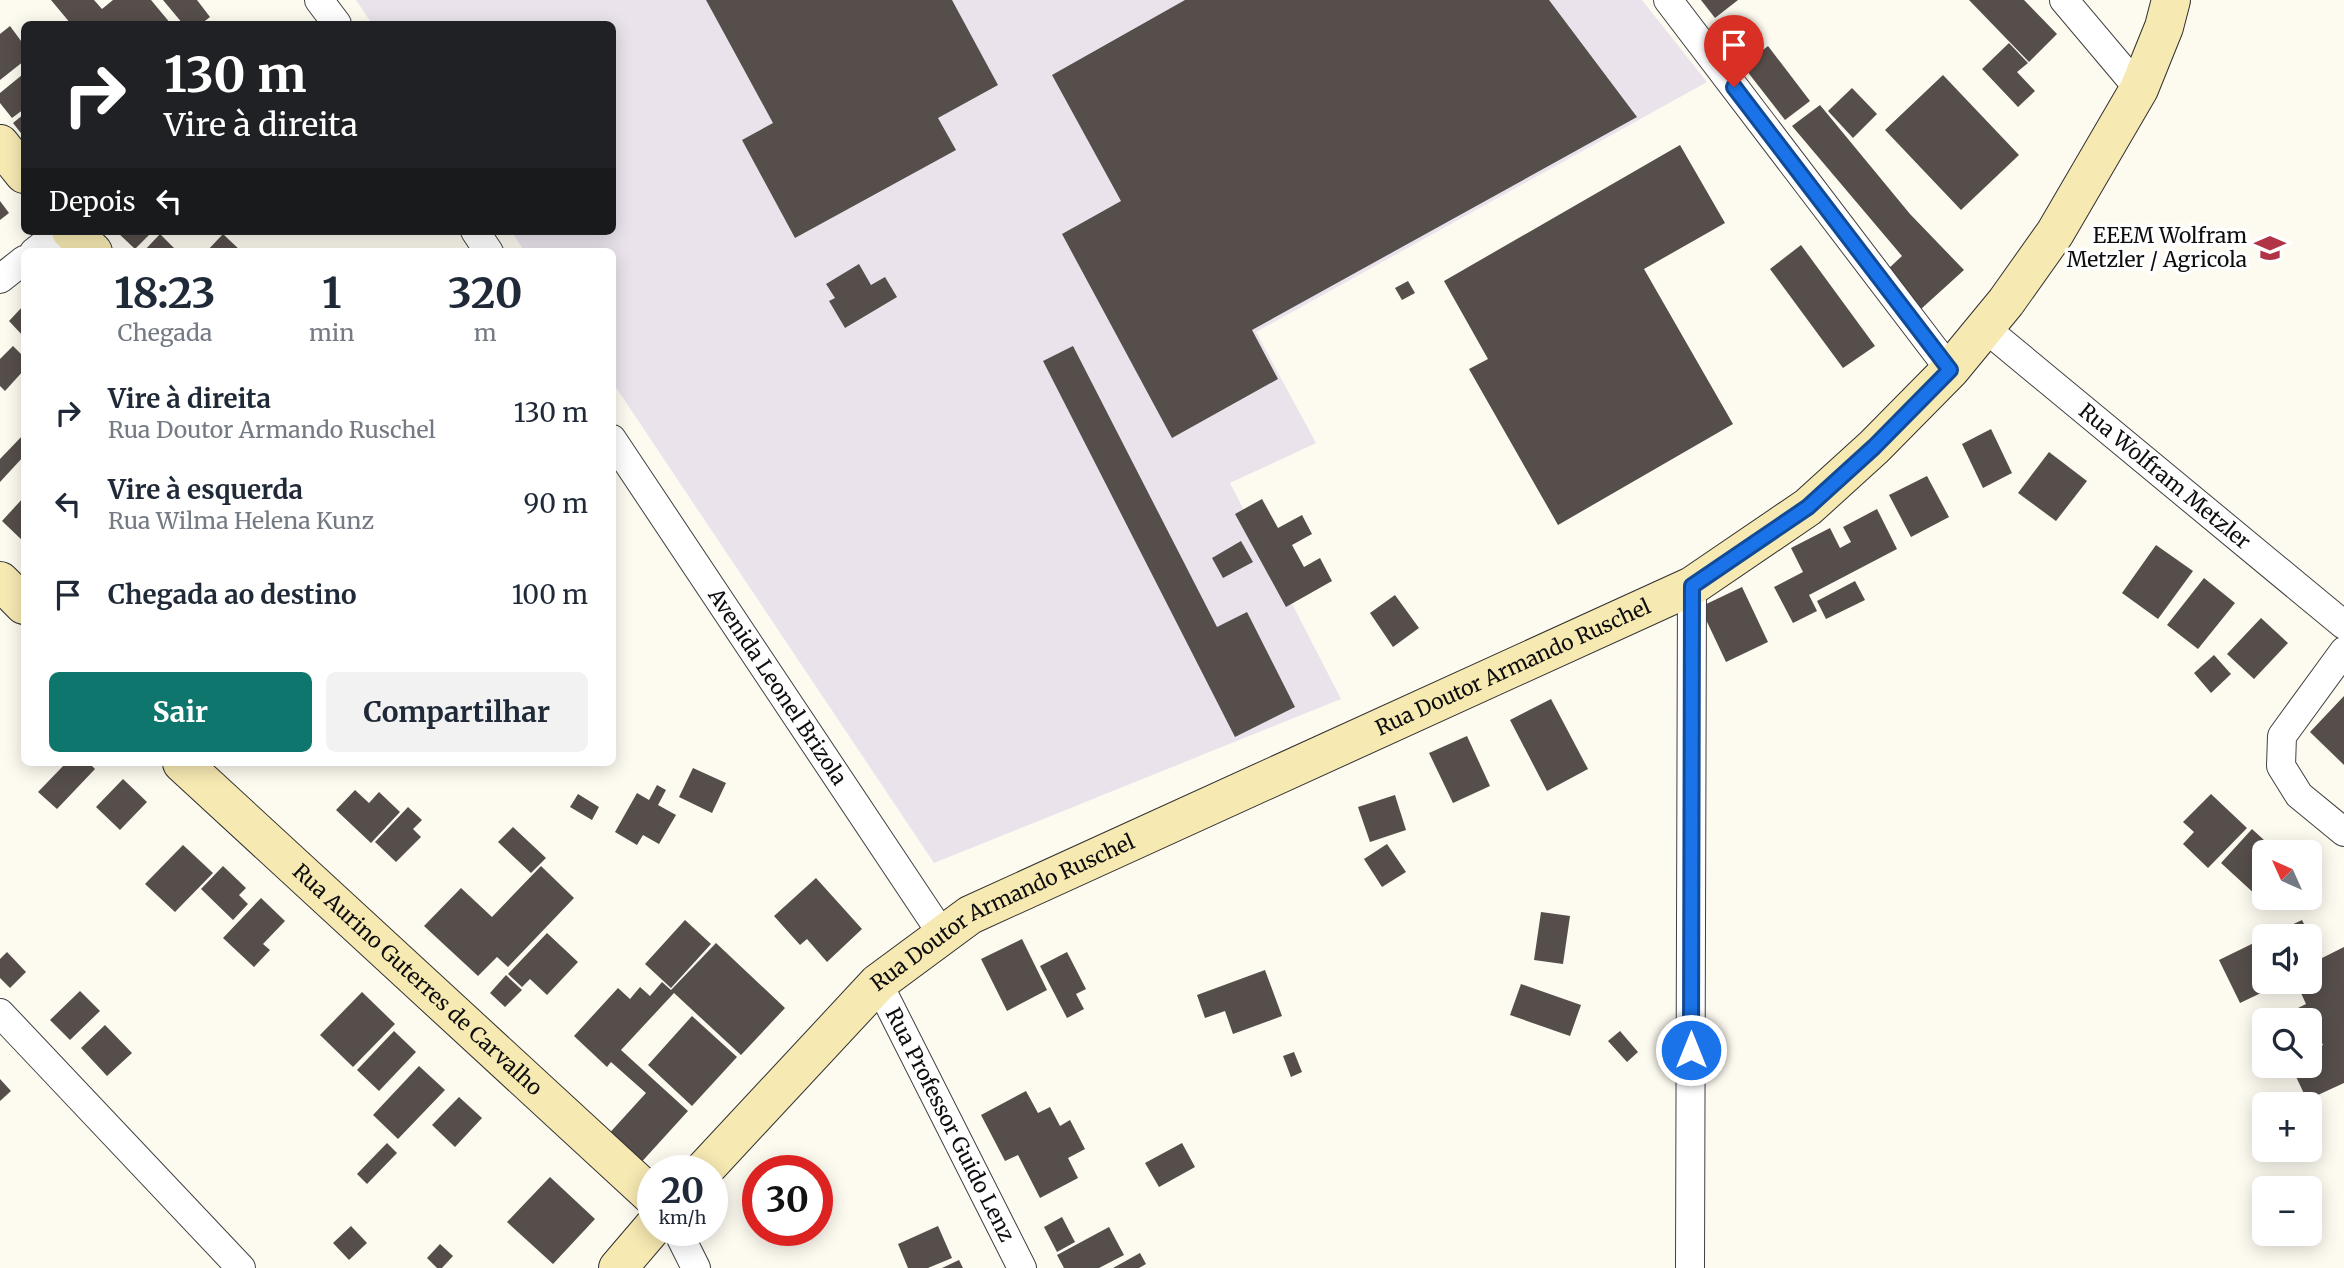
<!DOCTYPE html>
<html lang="pt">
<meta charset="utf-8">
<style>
:root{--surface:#fff;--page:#f2f2f3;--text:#1f2937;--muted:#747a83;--accent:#0f766e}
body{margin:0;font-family:Merriweather,serif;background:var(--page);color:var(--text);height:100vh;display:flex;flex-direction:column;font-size:26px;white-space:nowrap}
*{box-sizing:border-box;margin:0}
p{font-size:23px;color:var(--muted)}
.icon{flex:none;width:38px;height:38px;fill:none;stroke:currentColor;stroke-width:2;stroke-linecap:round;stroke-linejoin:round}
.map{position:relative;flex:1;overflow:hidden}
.drawer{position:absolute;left:21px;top:248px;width:595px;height:518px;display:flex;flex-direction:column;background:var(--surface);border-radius:10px;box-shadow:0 4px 18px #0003}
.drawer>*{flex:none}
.banner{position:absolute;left:21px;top:21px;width:595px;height:214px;border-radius:10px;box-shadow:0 4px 18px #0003;background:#202124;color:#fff;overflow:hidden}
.needle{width:46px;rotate:315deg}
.buttons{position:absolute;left:2252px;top:840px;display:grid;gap:14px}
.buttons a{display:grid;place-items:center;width:70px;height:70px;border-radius:10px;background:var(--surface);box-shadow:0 4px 18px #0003;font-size:35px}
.speed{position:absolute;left:637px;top:1155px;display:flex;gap:14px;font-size:35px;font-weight:700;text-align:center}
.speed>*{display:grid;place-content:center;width:91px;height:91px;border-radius:50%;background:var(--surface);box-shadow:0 4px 18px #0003;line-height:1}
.speed small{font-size:18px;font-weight:400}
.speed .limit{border:10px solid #d22;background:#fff;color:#111}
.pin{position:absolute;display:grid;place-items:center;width:60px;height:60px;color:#fff;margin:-72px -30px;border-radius:50% 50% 50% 0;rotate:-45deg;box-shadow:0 0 7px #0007}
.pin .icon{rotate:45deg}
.me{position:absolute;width:77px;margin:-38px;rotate:0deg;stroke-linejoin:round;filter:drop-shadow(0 0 5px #0008)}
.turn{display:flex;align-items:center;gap:24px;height:147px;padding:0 28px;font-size:32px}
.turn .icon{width:91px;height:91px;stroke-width:2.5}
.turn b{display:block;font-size:49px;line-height:60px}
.then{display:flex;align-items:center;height:66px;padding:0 28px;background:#0003;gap:14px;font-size:26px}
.eta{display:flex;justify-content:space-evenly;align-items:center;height:119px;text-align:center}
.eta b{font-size:42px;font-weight:700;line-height:49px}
.cta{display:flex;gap:14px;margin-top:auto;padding:14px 28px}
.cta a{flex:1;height:80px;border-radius:10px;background:var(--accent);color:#fff;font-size:28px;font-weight:700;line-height:80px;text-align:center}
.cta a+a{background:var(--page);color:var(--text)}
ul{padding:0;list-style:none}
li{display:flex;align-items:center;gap:21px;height:91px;padding:0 28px}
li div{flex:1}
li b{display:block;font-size:26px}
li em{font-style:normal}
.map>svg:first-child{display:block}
.industrial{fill:#eae3ec}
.building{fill:#554e4b}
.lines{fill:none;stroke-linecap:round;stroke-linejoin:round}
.street-casing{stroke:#414141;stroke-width:30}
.secondary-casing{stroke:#303030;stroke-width:40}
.street{stroke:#fff;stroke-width:28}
.secondary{stroke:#f7e9b2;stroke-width:38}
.route-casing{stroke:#114b97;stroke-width:18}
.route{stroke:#1a73e8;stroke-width:12}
.labels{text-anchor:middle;stroke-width:7;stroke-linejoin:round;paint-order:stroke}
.poi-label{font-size:21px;fill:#0e0e0e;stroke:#fff;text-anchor:end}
.street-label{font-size:21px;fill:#0e0e0e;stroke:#fff}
</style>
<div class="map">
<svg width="2344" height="1268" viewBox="0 0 2344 1268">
<rect width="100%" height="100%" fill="#fdfaf0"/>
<path class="industrial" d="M356 0H1642L1707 82 1256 332 1316 443 1230 483 1341 699 934 863 613 383 612 252H525L511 231H612V24H372Z"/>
<g class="building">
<path d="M51 0H94L102 9 113 0H151L171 24H71Z"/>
<path d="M163 0H197L210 17 201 24H183Z"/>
<path d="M706 0H952L998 85 938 118 956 150 795 238 742 140 773 123Z"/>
<path d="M1185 0H1549L1637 117 1252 330 1278 379 1172 438 1062 234 1121 201 1052 75Z"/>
<path d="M1701 0H1738L1715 18Z"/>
<path d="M1969 0H2024L2057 34 2029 62Z"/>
<path d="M10 26 24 45V61L0 80V34Z"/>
<path d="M2009 43 2028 63 2017 72 2035 91 2018 107 1982 69Z"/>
<path d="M1768 46 1810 101 1785 120 1743 66Z"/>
<path d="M22 75 24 79V109L12 118 0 103V93Z"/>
<path d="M1943 75 2019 155 1961 210 1885 130Z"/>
<path d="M1852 88 1877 114 1853 138 1828 111Z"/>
<path d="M1820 105 1910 214 1964 270 1921 309 1887 270 1902 256 1792 126Z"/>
<path d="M24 114V137L13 123Z"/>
<path d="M1680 145 1725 223 1644 269 1733 424 1558 525 1469 369 1488 359 1444 281Z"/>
<path d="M0 201 9 213 0 220Z"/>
<path d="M116 231H153L135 249Z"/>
<path d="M160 234 178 252H143Z"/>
<path d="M223 234 242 252H206Z"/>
<path d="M1801 245 1875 346 1843 368 1770 269Z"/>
<path d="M859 264 871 285 885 277 897 297 845 328 829 301 835 298 826 284Z"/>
<path d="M1408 281 1415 293 1402 300 1395 288Z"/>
<path d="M24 305V337L9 321Z"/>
<path d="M13 346 24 357V370L5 391 0 386V359Z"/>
<path d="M1073 346 1217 627 1247 612 1295 707 1235 737 1043 361Z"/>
<path d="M1991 429 2012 473 1983 488 1962 444Z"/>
<path d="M24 434V456L0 482V459Z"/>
<path d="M2049 452 2087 481 2056 521 2018 493Z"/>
<path d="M1927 476 1949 517 1911 537 1889 495Z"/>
<path d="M24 497V542L2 521Z"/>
<path d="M1262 499 1278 528 1302 515 1312 534 1292 545 1304 567 1320 558 1332 581 1286 607 1235 514Z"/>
<path d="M1877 509 1897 549 1809 595 1817 611 1793 623 1774 587 1803 572 1791 548 1830 528 1840 548 1851 542 1843 527Z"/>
<path d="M1241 541 1253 562 1223 578 1212 558Z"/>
<path d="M2156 545 2193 571 2158 619 2122 593Z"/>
<path d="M2204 578 2235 603 2198 649 2167 625Z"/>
<path d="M1855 581 1865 600 1826 619 1817 601Z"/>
<path d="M1742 587 1768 642 1726 662 1700 607Z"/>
<path d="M1395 595 1419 628 1393 647 1370 613Z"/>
<path d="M2261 618 2288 643 2254 679 2227 654Z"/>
<path d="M2214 655 2231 674 2211 693 2194 673Z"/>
<path d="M2344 696V765L2310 732Z"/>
<path d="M1551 699 1588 769 1547 791 1510 720Z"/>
<path d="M1467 736 1490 786 1453 803 1429 753Z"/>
<path d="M66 763H89L95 769 57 809 38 792Z"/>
<path d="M693 768 726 783 712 813 679 797Z"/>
<path d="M123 779 147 802 120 830 96 807Z"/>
<path d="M657 785 666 790 658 805 676 815 659 844 643 835 637 845 615 832 637 793 649 800Z"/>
<path d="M355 790 369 803 379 792 400 812 371 843 336 810Z"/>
<path d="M578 794 599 807 592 820 570 807Z"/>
<path d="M2211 794 2247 828 2208 868 2183 844 2194 832 2183 822Z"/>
<path d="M1395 795 1406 830 1370 842 1358 807Z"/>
<path d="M408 807 422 820 413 829 421 837 396 862 375 842Z"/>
<path d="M513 827 546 858 531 873 498 842Z"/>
<path d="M2252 829 2277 852H2264V888L2257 896 2221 863Z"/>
<path d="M1387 844 1406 872 1382 887 1364 859Z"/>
<path d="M183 845 213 873 175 912 145 884Z"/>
<path d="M223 866 246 888 239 895 248 904 233 920 201 889Z"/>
<path d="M541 866 574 898 508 967 497 957 478 976 424 926 461 888 492 917Z"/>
<path d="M816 878 862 929 827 962 807 939 800 945 774 916Z"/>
<path d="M261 898 285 921 263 944 270 950 254 967 223 938Z"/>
<path d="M1541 912 1570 916 1563 964 1534 960Z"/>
<path d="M685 920 711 944 671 988 645 964Z"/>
<path d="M2302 920 2310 936H2268Z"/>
<path d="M547 933 578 962 547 995 530 979 522 987 508 974Z"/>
<path d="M2310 937 2320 959 2344 947V1083L2307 1100 2291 1066H2310V1052L2323 1045 2319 1037 2313 1040 2310 1035V1020H2303L2298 1008 2306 1004 2296 982H2310Z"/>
<path d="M2264 938V982H2284L2240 1003 2219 960Z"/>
<path d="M1022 939 1047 990 1007 1011 981 959Z"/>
<path d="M716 943 785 1008 741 1055 674 993 621 1050 688 1111 637 1167 605 1138 646 1093 611 1062 607 1067 574 1036 618 988 630 999 640 987 650 996 662 982 671 990Z"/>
<path d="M7 952 26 972 10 988 0 978V959Z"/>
<path d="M1067 952 1086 989 1076 994 1084 1009 1067 1018 1040 966Z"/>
<path d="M1265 970 1282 1016 1233 1034 1225 1011 1205 1018 1197 995Z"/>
<path d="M506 975 522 990 505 1007 490 993Z"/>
<path d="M1521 984 1581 1005 1570 1036 1510 1015Z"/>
<path d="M80 991 100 1011 70 1040 50 1020Z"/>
<path d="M362 992 395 1024 353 1067 320 1035Z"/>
<path d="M692 1016 737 1057 692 1106 648 1065Z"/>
<path d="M105 1025 132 1053 107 1076 81 1048Z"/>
<path d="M394 1031 416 1052 379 1091 357 1070Z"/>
<path d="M1620 1031 1638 1052 1627 1062 1608 1041Z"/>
<path d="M1294 1052 1302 1072 1291 1077 1283 1056Z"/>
<path d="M419 1066 445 1090 398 1139 373 1115Z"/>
<path d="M0 1079 11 1091 0 1101Z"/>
<path d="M1026 1091 1038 1113 1050 1107 1060 1126 1070 1120 1085 1149 1068 1158 1078 1178 1040 1198 1018 1155 1005 1161 981 1115Z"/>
<path d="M459 1097 482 1118 455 1147 432 1125Z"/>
<path d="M387 1143 397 1153 367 1184 357 1174Z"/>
<path d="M1182 1143 1195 1167 1159 1187 1145 1163Z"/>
<path d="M550 1177 595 1219 553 1264 507 1222Z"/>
<path d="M1062 1217 1075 1242 1057 1252 1044 1227Z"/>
<path d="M351 1226 367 1243 349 1260 333 1243Z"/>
<path d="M938 1226 952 1258 928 1268H908L898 1244Z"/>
<path d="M1109 1227 1124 1255 1099 1268H1064L1057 1255Z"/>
<path d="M440 1244 453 1256 442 1268H437L427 1258Z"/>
<path d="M1140 1253 1146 1264 1139 1268H1113Z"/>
<path d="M959 1260 963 1268H942Z"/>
</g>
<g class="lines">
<g class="street-casing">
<g id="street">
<path d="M319 0 337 24"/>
<path d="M1668 0 1950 370"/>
<path d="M2064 0 2139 89"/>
<path d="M475 231 489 252"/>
<path d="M34 252 61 231"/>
<path d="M0 279 24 260"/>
<path id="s1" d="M1985 328 2344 625"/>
<path id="s2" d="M612 439 942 934"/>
<path d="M2344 651 2282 736 2281 766 2299 795 2344 832"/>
<path id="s3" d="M878 983 1022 1268"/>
<path d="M0 1013 241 1268"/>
<path d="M677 1230 696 1268"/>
<path d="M1690 1268 1692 586"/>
</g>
</g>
<g class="secondary-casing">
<g id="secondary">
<path d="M0 144 24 174"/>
<path d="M71 231 93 252"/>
<path d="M0 581 24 605"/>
<path id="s4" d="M182 763 653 1197"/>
<path id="s5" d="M703 1171 878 983 970 915 1692 586 1808 507 1874 447 1950 370 2006 302 2055 233 2139 89 2164 27 2171 0"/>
<path d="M618 1268 653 1227"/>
</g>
</g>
<use href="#street" class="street"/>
<use href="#secondary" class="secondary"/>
</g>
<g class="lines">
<g class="route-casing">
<path id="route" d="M1691 1050 1692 586 1808 507 1874 447 1950 370 1734 87"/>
</g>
<use href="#route" class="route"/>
</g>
<defs>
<g id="university-bare" transform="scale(2.415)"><path d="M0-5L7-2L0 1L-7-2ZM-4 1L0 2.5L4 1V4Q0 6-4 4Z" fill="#b03446" stroke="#fff" stroke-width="2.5" paint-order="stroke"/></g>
</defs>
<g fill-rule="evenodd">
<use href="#university-bare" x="2270" y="248"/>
</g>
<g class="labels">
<g class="poi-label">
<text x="2247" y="243">EEEM Wolfram<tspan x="2247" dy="24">Metzler / Agricola</tspan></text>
</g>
<g class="street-label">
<text dy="7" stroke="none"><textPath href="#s1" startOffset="233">Rua Wolfram Metzler</textPath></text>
<text dy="7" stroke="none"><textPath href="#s5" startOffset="968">Rua Doutor Armando Ruschel</textPath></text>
<text dy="7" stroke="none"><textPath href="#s2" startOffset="298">Avenida Leonel Brizola</textPath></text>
<text dy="7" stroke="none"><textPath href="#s5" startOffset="401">Rua Doutor Armando Ruschel</textPath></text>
<text dy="7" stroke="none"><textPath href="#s4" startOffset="320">Rua Aurino Guterres de Carvalho</textPath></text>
<text dy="7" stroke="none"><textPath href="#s3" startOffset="159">Rua Professor Guido Lenz</textPath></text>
</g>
</g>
</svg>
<div class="buttons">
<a><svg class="needle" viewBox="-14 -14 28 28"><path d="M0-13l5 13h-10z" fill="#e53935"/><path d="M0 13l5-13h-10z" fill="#747a83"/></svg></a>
<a><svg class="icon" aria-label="sound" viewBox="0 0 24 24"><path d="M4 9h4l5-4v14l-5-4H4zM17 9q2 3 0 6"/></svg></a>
<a><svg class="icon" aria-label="search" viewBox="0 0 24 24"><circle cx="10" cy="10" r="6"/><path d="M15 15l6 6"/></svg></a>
<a>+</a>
<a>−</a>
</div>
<div class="speed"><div>20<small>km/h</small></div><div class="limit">30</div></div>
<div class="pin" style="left:1734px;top:87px;background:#d93025"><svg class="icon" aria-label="arrive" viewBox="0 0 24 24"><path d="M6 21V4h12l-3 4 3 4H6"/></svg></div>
<svg class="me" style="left:1691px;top:1050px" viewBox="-20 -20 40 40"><circle r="17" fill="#1a73e8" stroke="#fff" stroke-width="3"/><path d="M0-11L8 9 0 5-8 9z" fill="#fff"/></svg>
<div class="banner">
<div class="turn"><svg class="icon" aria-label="right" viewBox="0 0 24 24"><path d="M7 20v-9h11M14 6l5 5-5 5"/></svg><div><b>130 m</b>Vire à direita</div></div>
<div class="then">Depois<svg class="icon" aria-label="left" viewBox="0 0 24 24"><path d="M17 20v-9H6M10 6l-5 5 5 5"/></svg></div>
</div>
<section class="drawer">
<div class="eta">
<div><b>18:23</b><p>Chegada</p></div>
<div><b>1</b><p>min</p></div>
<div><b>320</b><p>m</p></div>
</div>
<ul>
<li><svg class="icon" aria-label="right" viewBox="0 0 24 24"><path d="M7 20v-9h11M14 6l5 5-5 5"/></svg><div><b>Vire à direita</b><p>Rua Doutor Armando Ruschel</p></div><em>130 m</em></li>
<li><svg class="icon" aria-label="left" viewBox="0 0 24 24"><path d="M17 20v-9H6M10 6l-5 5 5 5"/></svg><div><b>Vire à esquerda</b><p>Rua Wilma Helena Kunz</p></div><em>90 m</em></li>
<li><svg class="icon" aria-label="arrive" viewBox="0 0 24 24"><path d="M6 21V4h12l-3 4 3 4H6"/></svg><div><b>Chegada ao destino</b></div><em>100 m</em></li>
</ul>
<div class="cta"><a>Sair</a><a>Compartilhar</a></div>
</section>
</div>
